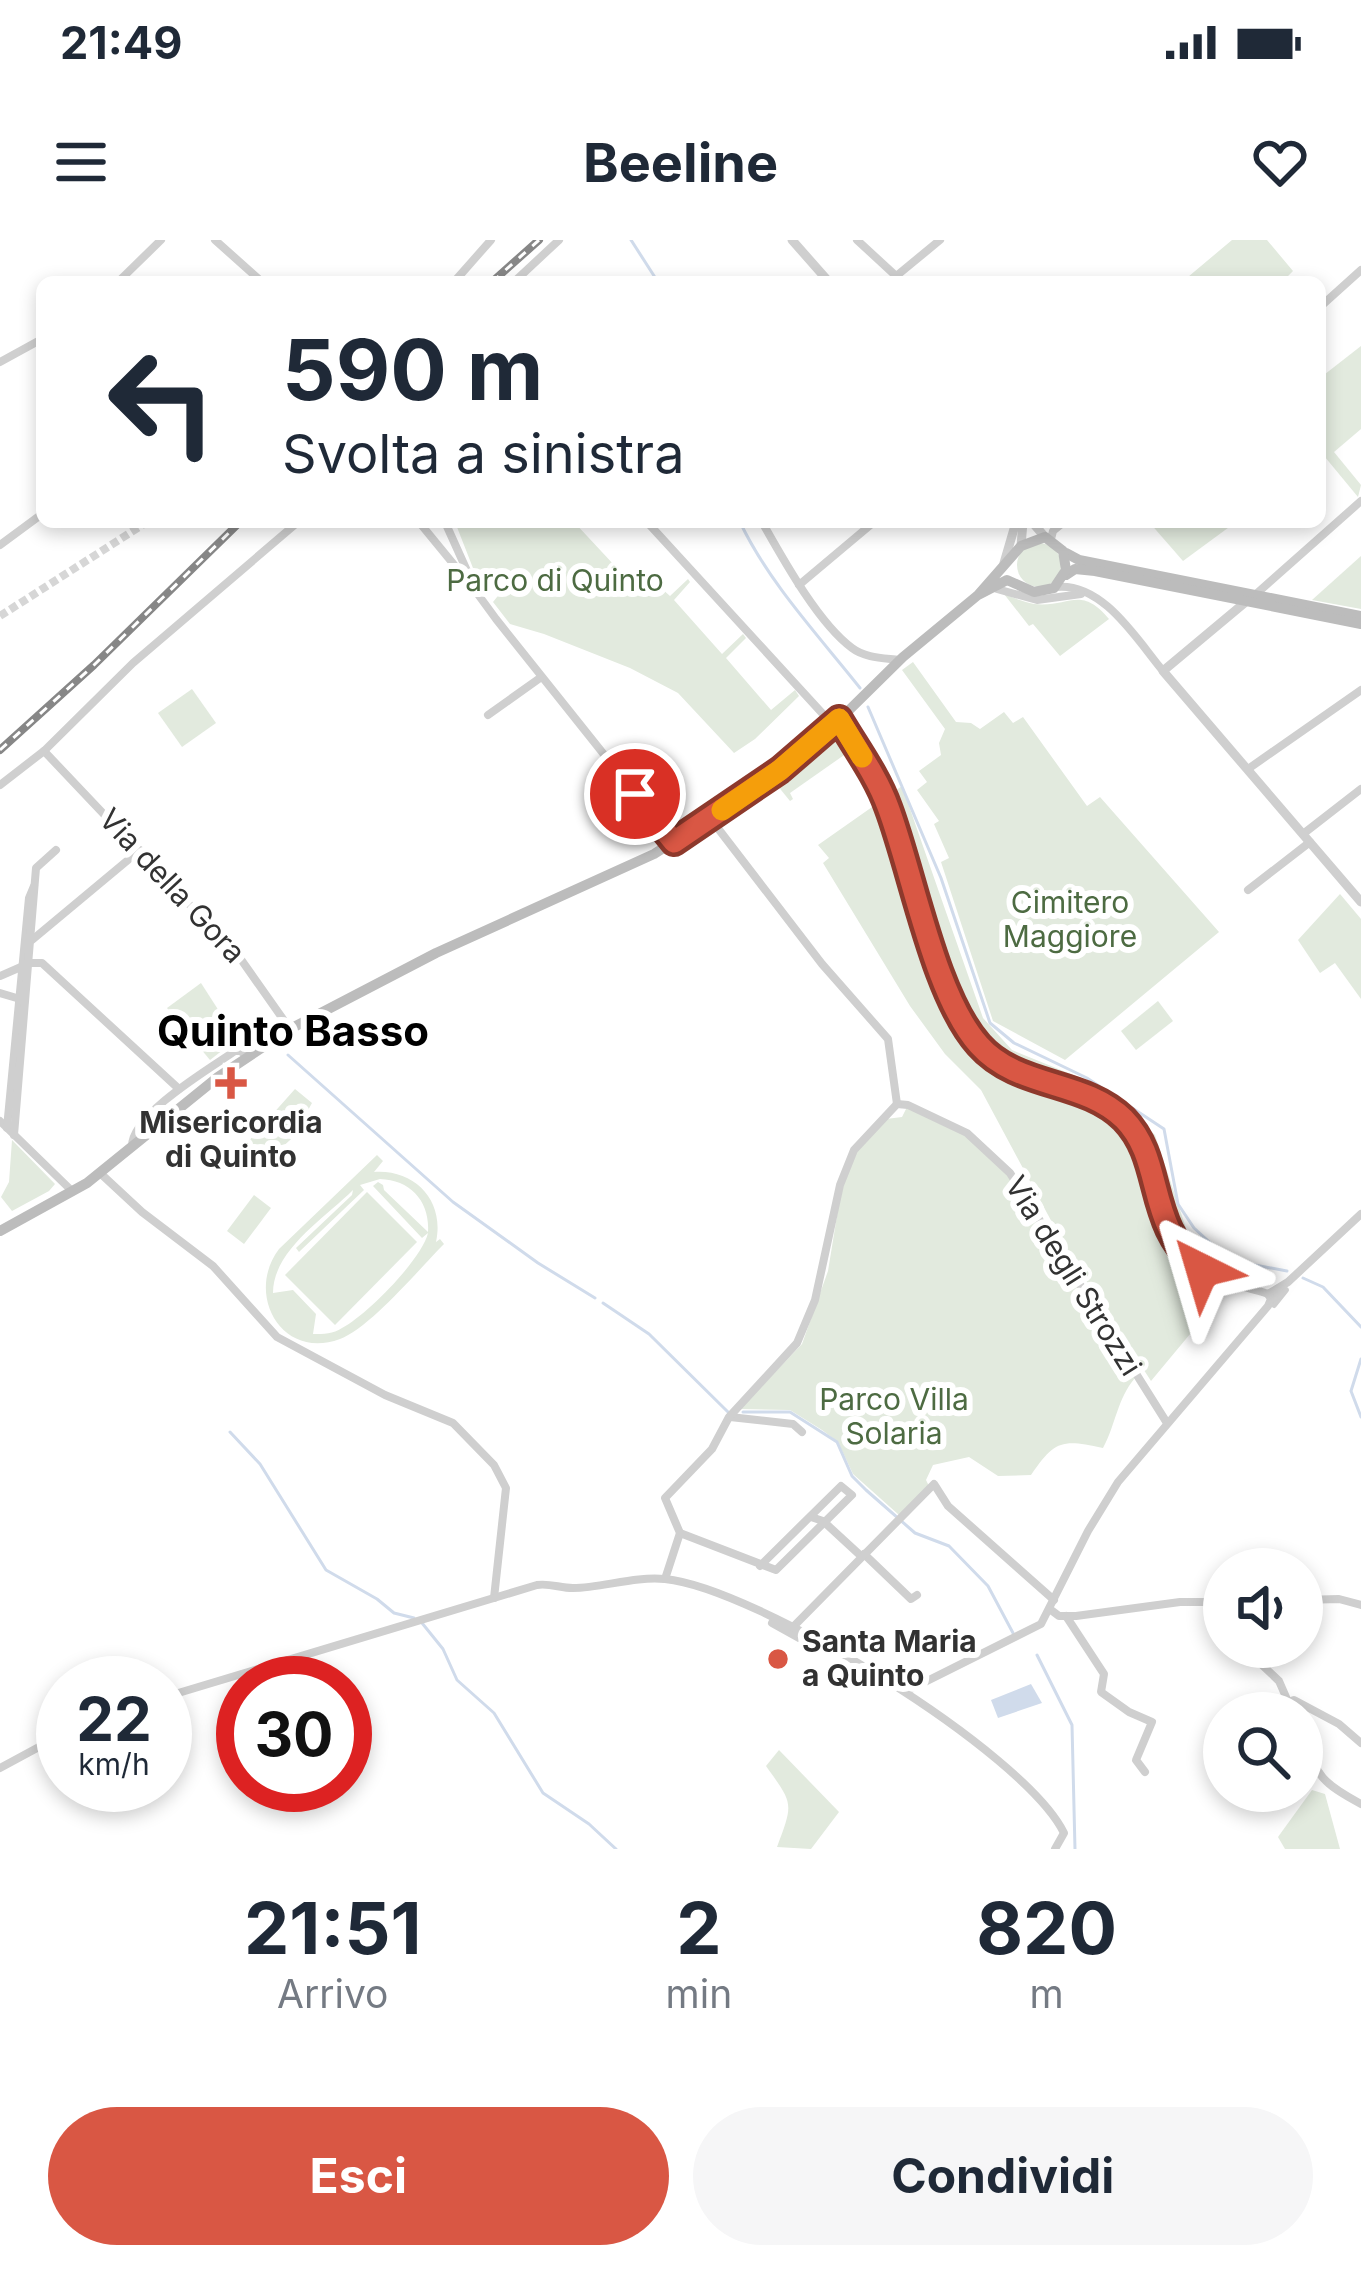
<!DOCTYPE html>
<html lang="it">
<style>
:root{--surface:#fff;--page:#f6f6f7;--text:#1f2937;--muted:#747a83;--accent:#d95744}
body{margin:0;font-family:Inter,sans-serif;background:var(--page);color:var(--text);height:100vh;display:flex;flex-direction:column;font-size:45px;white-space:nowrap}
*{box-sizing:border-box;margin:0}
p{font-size:39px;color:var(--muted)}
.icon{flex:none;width:66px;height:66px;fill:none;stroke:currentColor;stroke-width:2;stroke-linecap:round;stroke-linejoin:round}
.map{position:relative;height:1609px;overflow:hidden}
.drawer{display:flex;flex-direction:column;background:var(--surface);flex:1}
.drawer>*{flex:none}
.guide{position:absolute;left:36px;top:36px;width:1290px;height:252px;border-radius:18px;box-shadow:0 6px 18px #0003;background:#fff;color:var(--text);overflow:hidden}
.buttons{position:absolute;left:1203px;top:1308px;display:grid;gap:24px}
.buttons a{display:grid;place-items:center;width:120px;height:120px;border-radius:50%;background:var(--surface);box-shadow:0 6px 18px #0003;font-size:60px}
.speed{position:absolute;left:36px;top:1416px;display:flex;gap:24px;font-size:60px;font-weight:700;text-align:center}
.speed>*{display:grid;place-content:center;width:156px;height:156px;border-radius:50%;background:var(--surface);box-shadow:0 6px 18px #0003;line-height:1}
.speed small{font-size:30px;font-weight:400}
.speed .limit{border:18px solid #d22;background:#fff;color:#111}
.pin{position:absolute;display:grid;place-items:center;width:102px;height:102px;color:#fff;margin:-51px;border:6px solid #fff;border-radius:50%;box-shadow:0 3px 12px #0007}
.me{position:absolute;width:132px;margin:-66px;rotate:320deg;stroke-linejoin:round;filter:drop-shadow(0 0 9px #0008)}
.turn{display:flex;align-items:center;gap:42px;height:252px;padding:0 48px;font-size:54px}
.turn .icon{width:156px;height:156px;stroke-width:2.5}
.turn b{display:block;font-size:84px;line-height:102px}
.eta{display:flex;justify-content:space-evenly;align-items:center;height:204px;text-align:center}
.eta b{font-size:72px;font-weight:700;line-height:84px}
.action{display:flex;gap:24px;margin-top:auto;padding:24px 48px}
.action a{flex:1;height:138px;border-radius:72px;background:var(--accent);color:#fff;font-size:48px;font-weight:700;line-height:138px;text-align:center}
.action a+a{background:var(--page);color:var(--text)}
.status{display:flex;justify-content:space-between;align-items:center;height:84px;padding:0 60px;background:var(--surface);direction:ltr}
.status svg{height:33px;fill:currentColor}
header{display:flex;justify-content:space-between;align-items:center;height:156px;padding:0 48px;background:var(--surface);font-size:54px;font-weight:700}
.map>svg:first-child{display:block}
.green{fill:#e2eade;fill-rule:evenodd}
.water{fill:#d0dbeb}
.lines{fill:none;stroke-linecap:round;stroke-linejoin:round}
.stream{stroke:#d0dbeb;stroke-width:3}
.minor-tunnel{stroke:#d6d6d6;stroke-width:8;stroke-dasharray:8 4;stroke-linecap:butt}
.pedestrian{stroke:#cfcfcf;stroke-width:6}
.minor{stroke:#cfcfcf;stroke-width:8}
.tertiary{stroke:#cfcfcf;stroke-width:9}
.secondary{stroke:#bcbcbc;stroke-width:10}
.rail-casing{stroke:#878787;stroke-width:8}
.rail{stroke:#fff;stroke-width:3;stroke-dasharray:9;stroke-linecap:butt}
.route-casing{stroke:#8d392c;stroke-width:30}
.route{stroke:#d95744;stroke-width:21}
.slow{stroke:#f59e0b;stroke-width:21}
.poi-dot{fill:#d95744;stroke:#fff;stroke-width:4.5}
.labels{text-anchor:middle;stroke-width:12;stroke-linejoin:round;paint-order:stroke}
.park-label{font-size:30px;fill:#4d6b42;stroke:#fff}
.street-label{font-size:30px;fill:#323232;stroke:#fff}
.poi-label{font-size:30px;font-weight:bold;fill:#323232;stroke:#fff}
.district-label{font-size:42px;font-weight:bold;fill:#000;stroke:#fff}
</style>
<div class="status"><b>21:49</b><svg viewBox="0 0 49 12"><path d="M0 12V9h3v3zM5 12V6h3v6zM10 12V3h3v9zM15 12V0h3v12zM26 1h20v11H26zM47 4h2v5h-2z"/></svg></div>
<header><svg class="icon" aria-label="menu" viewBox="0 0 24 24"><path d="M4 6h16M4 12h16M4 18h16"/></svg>Beeline<svg class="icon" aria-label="heart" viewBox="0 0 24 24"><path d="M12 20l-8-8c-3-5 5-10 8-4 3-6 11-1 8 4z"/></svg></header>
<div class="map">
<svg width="1361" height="1609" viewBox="0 0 1361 1609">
<rect width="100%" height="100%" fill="#fff"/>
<g class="green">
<path d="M1232 0H1267L1293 31 1287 37 1291 42H1182Z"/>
<path d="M1361 106V189L1334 212 1361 245 1358 257 1320 211V138Z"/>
<path d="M455 282H574L629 341 641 330 670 356 688 339 690 342 674 360 722 414 743 394 746 398 726 418 771 470 795 450 799 456 755 499 734 513 678 453 630 428 544 394 510 384 493 362 501 352 492 341 484 351 480 346Z"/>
<path d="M1149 282H1236L1183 321Z"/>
<circle cx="1039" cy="325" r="22"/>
<path d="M1361 316V369L1312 360Z"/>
<path d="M1004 354C1014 358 1024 362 1034 364 1069 368 1080 344 1109 379L1060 416 1033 384 1029 386Z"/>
<path d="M913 422 956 482 971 483 980 489 1004 472 1013 483 1023 477 1087 566 1100 557 1219 692 1065 820 993 781 941 622 949 618 934 584 939 581 917 550 927 542 919 531 941 515 939 503 945 489 902 430Z"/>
<path d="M192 449 216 483 182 507 158 473Z"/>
<path d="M839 499 854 516 847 513 790 553 793 559 790 561 777 545 829 501Z"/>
<path d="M902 546 983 778 1012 810 1088 841 1123 864 1155 895 1192 1006 1222 1045 1220 1058 1151 1141 1069 1014 981 850 945 814 910 766 823 623 829 618 818 605Z"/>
<path d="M1340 654 1361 679V759L1335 723 1320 733 1298 700Z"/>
<path d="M201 743 237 799 210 820 167 768Z"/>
<path d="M1158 761 1173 781 1136 810 1121 791Z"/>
<path d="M295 849 312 863 307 872 313 879 266 922 246 904Z"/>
<path d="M908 865 947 881 1010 933 1135 1138C1117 1159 1116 1184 1103 1208 1062 1199 1055 1200 1031 1235L998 1236 969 1217 933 1225 926 1240 929 1246 899 1275 853 1234 838 1202 822 1190 790 1170 740 1169 802 1104 828 1031 842 945 858 910 886 879 902 877Z"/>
<path d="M12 900 55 944 49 951 12 971 1 957 9 942Z"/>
<path d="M377 915 383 921 374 932C415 929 445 961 436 1002L440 999 444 1004C420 1028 370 1088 340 1099 281 1121 245 1054 279 1009ZM380 939C411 940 430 962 428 992L384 950 383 945 378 942 373 946 422 998 428 993C422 1019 367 1075 342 1088 333 1094 324 1094 313 1094L316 1074 293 1050 273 1053C273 1010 325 978 353 950L352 955 296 1008 299 1012 364 950 360 945Z"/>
<path d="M367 952 417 1002 335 1085 285 1035Z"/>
<path d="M254 955 271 968 244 1004 227 991Z"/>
<path d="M779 1510 839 1572 811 1609 777 1607C794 1562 793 1564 766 1526Z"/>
<path d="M1312 1550 1325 1554 1340 1609H1285L1278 1597Z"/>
</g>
<path class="water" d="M1031 1444 1042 1463 998 1478 991 1460Z"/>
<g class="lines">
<g class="stream">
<path d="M631 0 658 42"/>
<path d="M740 282C769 343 818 395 860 448"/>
<path d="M868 467 941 638 990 783 1014 803 1087 838 1164 889 1178 964 1194 988 1229 1020 1287 1031"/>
<path d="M288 815 453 962 538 1023 595 1058"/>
<path d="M1303 1038 1323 1047 1361 1087"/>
<path d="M603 1063 649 1094 728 1172"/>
<path d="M1361 1119 1351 1151 1361 1177"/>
<path d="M743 1172H790L837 1202 852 1236 866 1250 915 1293 949 1306 988 1346 1013 1393"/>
<path d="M230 1192 260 1224 326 1330 377 1359 394 1373 414 1378"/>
<path d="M422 1383 443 1409 457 1440 494 1473 543 1553 589 1584 616 1609"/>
<path d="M1037 1415 1072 1485 1075 1609"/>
</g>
<path class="minor-tunnel" d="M0 376 147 282"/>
<path class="pedestrian" d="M1286 1050 1274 1065 1275 1055Z"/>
<g class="minor">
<path d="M215 0 262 42"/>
<path d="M857 0 896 36"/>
<path d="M118 42 161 0"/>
<path d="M454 42 491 0"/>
<path d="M514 42 559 0"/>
<path d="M889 42 940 0"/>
<path d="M1320 67 1361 30"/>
<path d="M0 122 42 99"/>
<path d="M419 282 469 343"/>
<path d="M445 282 477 353 496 379 673 601"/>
<path d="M647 282 833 485"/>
<path d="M762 282C783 319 818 383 852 408 865 418 884 418 899 420"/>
<path d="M1051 299 1053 291 1064 282"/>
<path d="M0 305 42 274"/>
<path d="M799 345 874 282"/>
<path d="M1056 347C1103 342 1137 400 1163 431"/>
<path d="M997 349 1037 360 1081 354"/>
<path d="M1255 355 1361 261"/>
<path d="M488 475 540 438"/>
<path d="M839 480C856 508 877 536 888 567 913 633 934 754 978 804 1017 849 1093 837 1128 885 1164 935 1151 1008 1216 1038 1232 1045 1251 1048 1268 1054"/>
<path d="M44 511 240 718 290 789"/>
<path d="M1248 529 1361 450"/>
<path d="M0 545 44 511 133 423 298 282"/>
<path d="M594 574 628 546"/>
<path d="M710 578 822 724 888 799 897 864"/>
<path d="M1303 594 1361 549"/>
<path d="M1248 650 1310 602"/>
<path d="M32 700 140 610"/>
<path d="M0 736 30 723H42L179 849"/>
<path d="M0 753 20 759"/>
<path d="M897 864 908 865 967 893 1010 933 1167 1183"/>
<path d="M0 881 72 951"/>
<path d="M7 888 29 658 34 646"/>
<path d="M14 895 36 628 56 610"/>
<path d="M132 906C132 874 209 829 235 811H241L247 818"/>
<path d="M100 933 142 972 213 1026 277 1097 385 1155 453 1183 494 1225 506 1248 494 1358"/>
<path d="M1268 1054 1288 1042 1361 974"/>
<path d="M730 1177 793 1184 802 1192"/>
<path d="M811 1277 823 1281 861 1316"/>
<path d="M680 1293 776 1330 852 1255 841 1246 760 1326"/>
<path d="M864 1314 911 1359 917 1355"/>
<path d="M665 1339 680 1293 665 1258 712 1209 729 1177 797 1103 815 1060 840 945 854 910 897 864"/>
<path d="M1302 1360 1339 1359 1361 1365"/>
<path d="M1051 1370 1059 1376H1076L1180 1362H1224"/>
<path d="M1066 1376 1104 1434 1101 1452 1129 1472 1152 1482 1136 1520 1145 1532"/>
<path d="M772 1383 817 1408"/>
<path d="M793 1387 934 1244 948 1266 1054 1360"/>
<path d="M1259 1407 1258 1421 1279 1441 1293 1473"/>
<path d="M907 1451 1041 1384 1088 1291 1118 1242 1268 1066 1271 1059 1268 1054"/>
<path d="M165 1457 537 1345C550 1343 560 1348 573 1348 602 1348 634 1336 665 1339 756 1348 1024 1511 1064 1593L1055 1609"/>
<path d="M1288 1462 1294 1460 1339 1484 1361 1503"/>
<path d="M1302 1497C1318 1537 1322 1543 1361 1564"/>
<path d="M0 1528 63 1494"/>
</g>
<g class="tertiary">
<path d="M792 0 829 42"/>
<path d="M1032 282 1045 297"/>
<path d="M1021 306 1023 282"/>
<path d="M1004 323 1016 282"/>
<path d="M1248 360 1163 431 1361 662"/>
</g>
<g class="secondary">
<path d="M1066 313 1079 320 1361 376"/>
<path d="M1066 335 1075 329 1095 331 1361 384"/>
<path d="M0 991 87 943 218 837 290 789 436 713 654 614 701 584 780 530 839 480 903 417 978 355 1021 306 1045 297 1063 311 1066 330 1054 348 1034 352 1007 340 978 355"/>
</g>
<g class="rail-casing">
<g id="rail">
<path d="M492 42 539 0"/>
<path d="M0 510 94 425 240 282"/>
</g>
</g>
<use href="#rail" class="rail"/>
</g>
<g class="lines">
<g class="route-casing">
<path id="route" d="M635 554 674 602 780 530 839 479C856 508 877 536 888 567 913 633 934 755 979 805 1018 849 1083 839 1124 879 1166 922 1144 985 1202 1030"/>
</g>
<use href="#route" class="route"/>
<path class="slow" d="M722 570 780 530 839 479 862 517"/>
</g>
<g class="poi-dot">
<path d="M225 825h12v12h12v12h-12v12h-12v-12h-12v-12h12z"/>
<circle cx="778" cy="1419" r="12"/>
</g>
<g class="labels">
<g class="park-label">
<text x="555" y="351">Parco di Quinto</text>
<text x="1070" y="673">Cimitero<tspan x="1070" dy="34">Maggiore</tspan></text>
<text x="894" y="1170">Parco Villa<tspan x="894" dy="34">Solaria</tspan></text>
</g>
<g class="street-label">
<text transform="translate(172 646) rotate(47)" y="10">Via della Gora</text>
<text transform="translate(1073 1036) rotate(58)" y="10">Via degli Strozzi</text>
</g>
<g class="poi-label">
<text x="231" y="893">Misericordia<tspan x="231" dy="34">di Quinto</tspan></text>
<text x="802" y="1412" text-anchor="start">Santa Maria<tspan x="802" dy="34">a Quinto</tspan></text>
</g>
<g class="district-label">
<text x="293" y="806">Quinto Basso</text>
</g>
</g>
</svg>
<div class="buttons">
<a><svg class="icon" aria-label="sound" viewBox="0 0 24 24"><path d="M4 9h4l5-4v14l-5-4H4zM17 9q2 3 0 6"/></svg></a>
<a><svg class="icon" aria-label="search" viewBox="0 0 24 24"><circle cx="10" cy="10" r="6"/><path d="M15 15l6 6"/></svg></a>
</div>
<div class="speed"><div>22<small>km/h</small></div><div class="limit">30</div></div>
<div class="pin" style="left:635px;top:554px;background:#d93025"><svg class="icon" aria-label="arrive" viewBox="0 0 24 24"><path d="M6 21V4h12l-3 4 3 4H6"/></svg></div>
<svg class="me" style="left:1202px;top:1030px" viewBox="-20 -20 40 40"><path d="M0-17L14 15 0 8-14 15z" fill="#d95744" stroke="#fff" stroke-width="4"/></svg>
<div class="guide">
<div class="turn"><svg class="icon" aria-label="left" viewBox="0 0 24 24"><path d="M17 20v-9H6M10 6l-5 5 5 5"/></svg><div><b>590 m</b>Svolta a sinistra</div></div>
</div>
</div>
<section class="drawer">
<div class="eta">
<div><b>21:51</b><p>Arrivo</p></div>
<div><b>2</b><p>min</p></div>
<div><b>820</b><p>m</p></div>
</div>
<div class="action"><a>Esci</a><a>Condividi</a></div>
</section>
